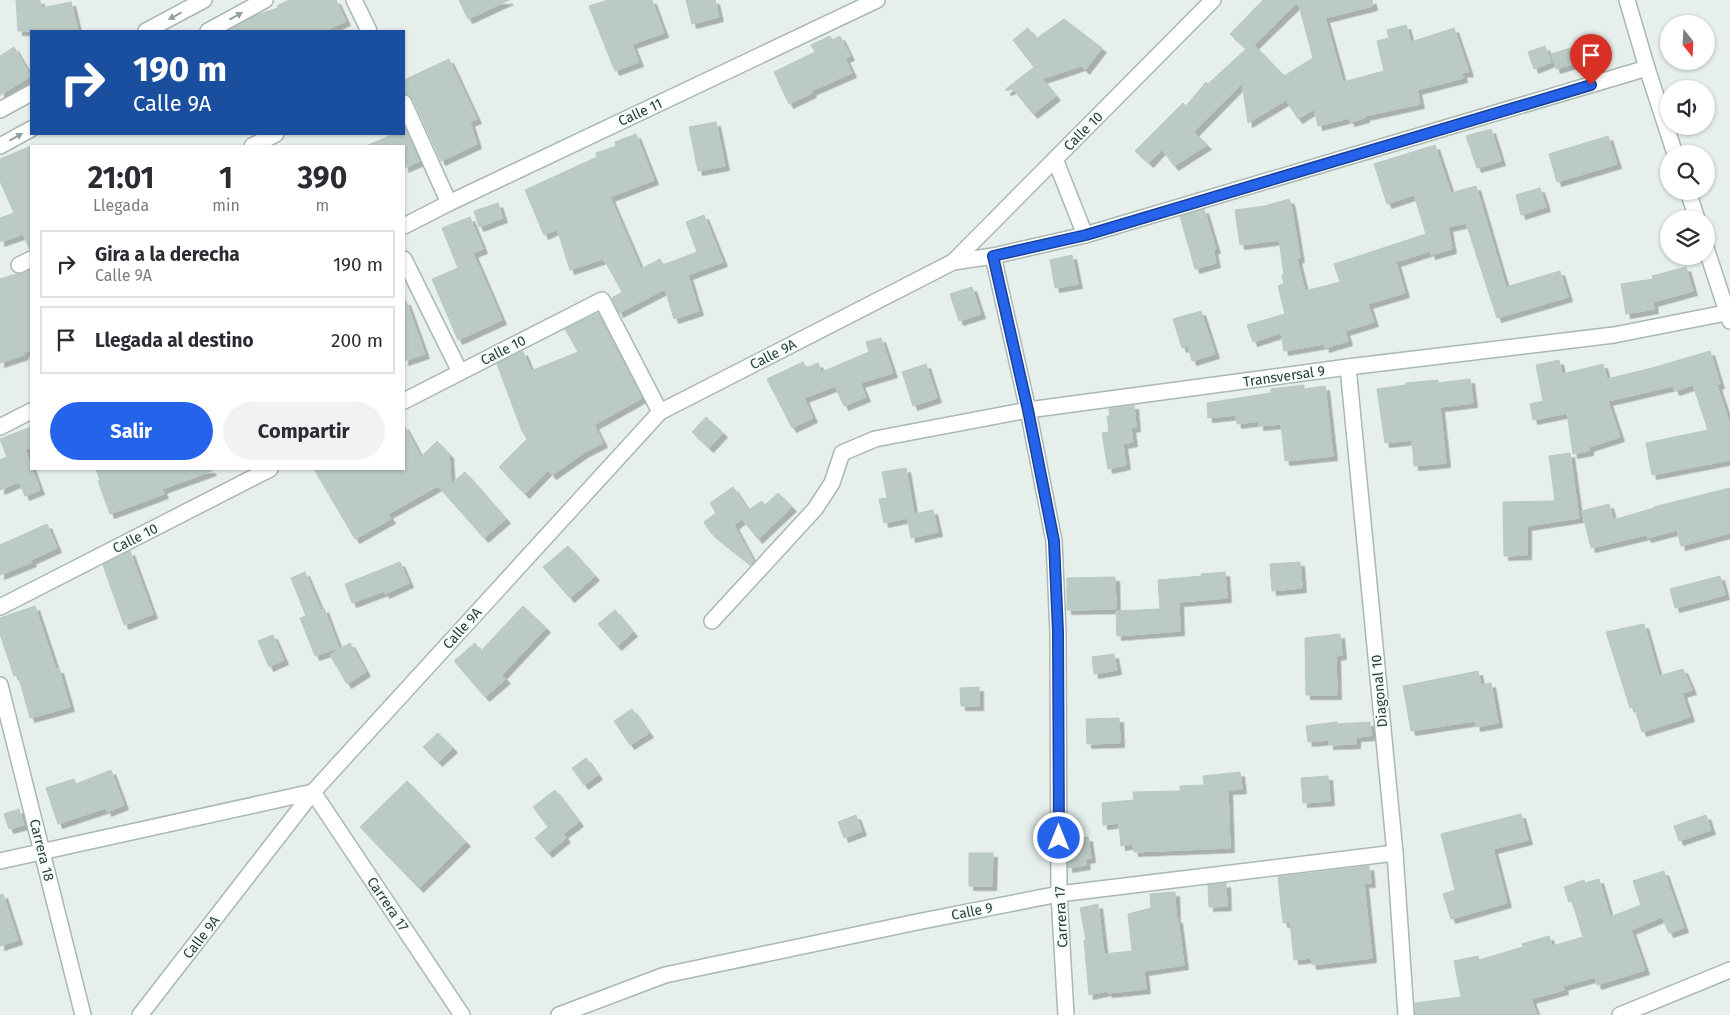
<!DOCTYPE html>
<html lang="es">
<style>
:root{--surface:#fff;--page:#f2f2f3;--text:#2b2b33;--muted:#7c7c81;--line:#e1e1e2;--accent:#2563eb}
body{margin:0;font-family:"Fira Sans",sans-serif;background:var(--page);color:var(--text);height:100vh;display:flex;flex-direction:column;font-size:19px;white-space:nowrap}
*{box-sizing:border-box;margin:0}
p{font-size:16px;color:var(--muted)}
.icon{flex:none;width:28px;height:28px;fill:none;stroke:currentColor;stroke-width:2;stroke-linecap:round;stroke-linejoin:round}
.map{position:relative;flex:1;overflow:hidden}
.side{position:absolute;left:30px;top:145px;width:375px;height:325px;display:flex;flex-direction:column;background:var(--surface);border-radius:0px;box-shadow:0 1px 4px #0004}
.side>*{flex:none}
.guide{position:absolute;left:30px;top:30px;width:375px;height:105px;border-radius:0px;box-shadow:0 1px 4px #0004;background:#1a4fa0;color:#fff;overflow:hidden}
.needle{width:32px;rotate:162deg}
.tools{position:absolute;left:1660px;top:15px;display:grid;gap:10px}
.tools a{display:grid;place-items:center;width:55px;height:55px;border-radius:50%;background:var(--surface);box-shadow:0 1px 4px #0004;font-size:25px}
.pin{position:absolute;display:grid;place-items:center;width:42px;height:42px;color:#fff;margin:-51px -21px;border-radius:50% 50% 50% 0;rotate:-45deg;box-shadow:0 0 5px #0007}
.pin .icon{rotate:45deg}
.me{position:absolute;width:55px;margin:-28px;rotate:0deg;stroke-linejoin:round;filter:drop-shadow(0 0 4px #0008)}
.turn{display:flex;align-items:center;gap:18px;height:105px;padding:0 20px;font-size:22px}
.turn .icon{width:65px;height:65px;stroke-width:2.5}
.turn b{display:block;font-size:35px;line-height:42px}
.eta{display:flex;justify-content:space-evenly;align-items:center;height:85px;text-align:center}
.eta b{font-size:30px;font-weight:700;line-height:35px}
.cta{display:flex;gap:10px;margin-top:auto;padding:10px 20px}
.cta a{flex:1;height:58px;border-radius:30px;background:var(--accent);color:#fff;font-size:20px;font-weight:700;line-height:58px;text-align:center}
.cta a+a{background:var(--page);color:var(--text)}
ul{padding:0;list-style:none}
li{display:flex;align-items:center;gap:15px;height:68px;margin:0 10px 8px;padding:0 10px;border:2px solid var(--line);border-radius:0px}
li div{flex:1}
li b{display:block;font-size:19px}
li em{font-style:normal}
.map>svg:first-child{display:block}
.building{fill:#bbcac4;stroke:#b8c9c2;fill-rule:evenodd;filter:url(#shadow)}
.lines{fill:none;stroke-linecap:round;stroke-linejoin:round}
.minor-casing{stroke:#a8b8b2;stroke-width:18}
.tertiary-casing{stroke:#a8b8b2;stroke-width:18}
.minor{stroke:#fff;stroke-width:15}
.tertiary{stroke:#fff;stroke-width:15}
.oneway{fill:#92a09c}
.route-casing{stroke:#184099;stroke-width:12}
.route{stroke:#2563eb;stroke-width:9}
.labels{text-anchor:middle;stroke-width:4;stroke-linejoin:round;paint-order:stroke}
.street-label{font-size:14px;fill:#24423a;stroke:#f7fbf9}
</style>
<div class="map">
<svg width="1730" height="1015" viewBox="0 0 1730 1015">
<defs>
<filter id="shadow"><feDropShadow dx="4.5" dy="4.5" stdDeviation="0" flood-color="#0004"/></filter>
</defs>
<rect width="100%" height="100%" fill="#e6efeb"/>
<g class="building">
<path d="M16 0H40L41 8 71 2 78 31H18Z"/>
<path d="M289 0H336L346 21 325 31H227L254 16 278 8 277 6Z"/>
<path d="M459 0H509L468 19Z"/>
<path d="M608 0H652L664 33 632 44 639 62 615 71 589 6Z"/>
<path d="M686 0H715L719 17 692 24Z"/>
<path d="M1263 0H1372L1373 6 1325 18 1343 82 1384 71 1377 41 1389 38 1387 30 1406 25 1411 42 1454 28 1469 72 1462 73 1463 78 1417 90 1420 104 1365 116V118L1350 122 1349 118 1318 126 1314 109 1298 119 1286 100 1248 123 1242 83 1194 132 1207 145 1174 166 1162 149 1149 163 1135 151 1183 103 1186 106 1206 82 1208 84 1246 49 1230 34ZM1298 2 1313 58 1284 76 1254 45Z"/>
<path d="M1064 19 1102 48 1085 70 1081 66 1042 79 1056 96 1033 114 1013 89 1006 91V89L1034 67 1013 40 1028 28 1036 39Z"/>
<path d="M830 36 832 40 840 36 850 56 845 58 852 73 811 91 812 93 789 104 774 72 815 52 811 45Z"/>
<path d="M1581 45 1586 60 1556 69 1551 54Z"/>
<path d="M1545 46 1551 62 1534 69 1528 52Z"/>
<path d="M14 47 31 76 0 95V56Z"/>
<path d="M449 59 477 119 470 122 477 144 441 161 413 99 409 95 404 94V80Z"/>
<path d="M716 122 725 166 698 171 689 127Z"/>
<path d="M404 125 420 161 404 168V146H366L394 134H404Z"/>
<path d="M1491 129 1501 161 1477 168 1466 136Z"/>
<path d="M636 134 654 180 610 197 641 269 660 259 663 265 697 252 686 222 704 215 723 262 688 275 699 311 674 319 665 289 619 313 612 298 622 292 605 261 604 262 603 259 570 270 557 229 544 235 525 190 597 157 596 153 616 146 615 142Z"/>
<path d="M1608 136 1617 164 1557 182 1549 154Z"/>
<path d="M1435 145 1451 193 1476 186 1506 287 1560 271 1568 297 1497 318 1466 223 1448 227 1452 249 1431 255 1430 251 1396 262 1405 293 1368 304 1374 322 1345 331 1348 341 1325 348 1324 344 1284 351 1281 333 1253 342 1247 325 1285 314 1278 286 1284 284 1282 275H1284L1279 240 1240 245 1235 210 1265 206 1289 199 1291 204 1300 258 1297 259 1305 291 1340 282 1334 264 1426 234 1414 195 1387 204 1374 164Z"/>
<path d="M31 146V250H30L23 234 0 242V218L14 213 0 181V159Z"/>
<path d="M1540 188 1546 207 1521 215 1516 195Z"/>
<path d="M498 203 503 218 479 227 474 211Z"/>
<path d="M1204 209 1216 249H1213L1216 263 1195 269 1180 216Z"/>
<path d="M470 217 483 249 473 253 502 320 458 340 432 279 458 268 442 228Z"/>
<path d="M1072 255 1078 284 1055 288 1050 260Z"/>
<path d="M1686 267 1693 291 1653 302 1654 309 1626 314 1621 284 1653 279 1652 276Z"/>
<path d="M31 269V350L23 353 24 355 0 363V279L16 274H23Z"/>
<path d="M972 287 981 314 959 321 950 294Z"/>
<path d="M404 301H406L425 354 404 361Z"/>
<path d="M1201 311 1215 354 1192 361 1188 346 1182 348 1173 319Z"/>
<path d="M598 313 642 398 594 425 603 443 585 452 552 475 548 470 525 494 499 467 527 439 522 431 497 364 523 351 531 371 578 352 565 329Z"/>
<path d="M881 338 893 373 860 383 866 397 844 406 835 386 804 398 813 418 792 428 767 379 803 362 806 368 818 363 822 372 869 352 866 342Z"/>
<path d="M1710 351 1720 384 1717 385 1730 424V460L1652 475 1646 443 1708 430 1693 385 1675 391 1673 386 1608 401 1620 437 1589 447V451L1573 454 1567 413 1533 420 1530 404 1543 401 1536 365 1559 360 1562 374 1603 364 1607 379 1652 368Z"/>
<path d="M926 364 937 398 913 406 902 372Z"/>
<path d="M1470 379 1473 403 1440 407 1446 463 1414 466 1412 440 1385 443 1377 389 1406 385V383L1438 380V383Z"/>
<path d="M1304 385V389L1325 386 1333 456 1285 461 1281 424 1259 426V421L1237 424 1236 415 1208 418 1207 403 1271 393V389Z"/>
<path d="M1134 405 1136 427 1131 428 1133 442 1123 444 1126 465 1108 469 1102 433 1109 432 1107 416H1110L1109 409Z"/>
<path d="M706 417 723 433 709 448 692 432Z"/>
<path d="M404 425 421 457 437 441 449 454 451 484 465 472 506 519 484 538 438 486 388 514 391 519 355 539 314 469H404Z"/>
<path d="M31 427V447L25 449 40 490 25 496 19 482 0 490V460L7 457 0 439Z"/>
<path d="M1570 453 1579 518 1527 526V555L1504 556 1503 502 1555 501 1549 456Z"/>
<path d="M906 468 914 514 933 510 938 532 911 538 907 518 884 523 879 499 887 498 882 472Z"/>
<path d="M96 469H211L212 471 162 489 164 494 110 514 98 481H100Z"/>
<path d="M733 487 748 510 762 501 765 505 778 493 792 507 758 539 742 519 734 525 754 562 751 565 710 532 704 522 716 513 710 503Z"/>
<path d="M1730 488V533L1681 546 1677 530 1647 538 1646 535 1591 548 1582 511 1609 504 1613 520 1654 508V507Z"/>
<path d="M47 524 57 548 31 560 32 562 0 575V545Z"/>
<path d="M568 546 595 576 570 598 543 567Z"/>
<path d="M130 551 153 614 124 625 103 565Z"/>
<path d="M400 562 409 583 385 594 384 591 352 603 345 584Z"/>
<path d="M1300 562 1302 588 1272 591 1270 564Z"/>
<path d="M305 572 321 610 324 608 339 648 315 656 300 618 306 616 291 578Z"/>
<path d="M1225 572 1227 598 1179 602 1180 631 1117 636 1116 611 1160 609 1158 580 1202 576 1201 574Z"/>
<path d="M1720 576 1725 595 1675 608 1670 589Z"/>
<path d="M1115 577 1116 609 1067 610V578Z"/>
<path d="M35 606 56 669H59L70 707 30 718 18 674 14 676 0 634V618Z"/>
<path d="M523 606 546 628 502 675 506 679 485 697 454 661 475 643 481 651Z"/>
<path d="M615 610 633 632 617 646 598 624Z"/>
<path d="M1644 624 1659 676 1683 669 1692 690 1682 693 1690 717 1642 732 1634 706 1630 708 1606 632Z"/>
<path d="M1340 634 1342 655 1336 656 1337 695H1306L1305 638Z"/>
<path d="M273 635 284 660 269 667 258 641Z"/>
<path d="M350 643 366 672 347 684 330 655Z"/>
<path d="M1114 654 1117 670 1094 674 1092 657Z"/>
<path d="M1478 671 1481 685 1491 683 1498 723 1476 727 1475 721 1411 731 1403 686Z"/>
<path d="M979 687V706H961L960 688Z"/>
<path d="M632 709 649 733 630 745 614 721Z"/>
<path d="M1119 718 1120 743 1087 744 1086 719Z"/>
<path d="M1337 722V724L1370 722 1371 736 1356 737V744L1329 745V740L1308 742 1306 726Z"/>
<path d="M438 733 453 748 438 762 423 747Z"/>
<path d="M586 758 598 775 584 785 572 768Z"/>
<path d="M111 770 124 805 107 812 106 808 58 824 46 788 74 779 76 784Z"/>
<path d="M1240 772 1242 789 1228 790 1230 848 1134 852 1133 844 1121 846 1119 823 1103 825 1102 803 1134 800 1133 792 1180 791V786L1204 785 1203 776Z"/>
<path d="M1328 776 1330 801 1303 803 1301 778Z"/>
<path d="M407 781 466 842 419 888 360 827Z"/>
<path d="M555 790 579 822 563 834 566 838 548 853 535 838 548 827 533 807Z"/>
<path d="M19 809 24 825 9 829 4 814Z"/>
<path d="M1521 814 1528 840 1493 849 1507 903 1451 919 1443 894 1455 890 1441 834Z"/>
<path d="M856 815 862 831 844 838 838 822Z"/>
<path d="M1706 815 1711 830 1679 841 1674 826Z"/>
<path d="M1088 837 1091 858 1085 859 1086 865 1068 868V849L1073 848 1072 839Z"/>
<path d="M969 853H993L992 886H969Z"/>
<path d="M1369 866 1371 883H1364L1372 958 1312 965 1311 958 1294 960 1290 922 1283 923 1278 877Z"/>
<path d="M1664 871 1684 928 1669 933 1662 917 1631 930 1645 970 1597 985 1595 977 1563 986 1564 990 1531 999 1537 1015H1415V1003L1461 997 1454 961 1478 956 1479 960 1523 947 1522 944 1549 936 1552 946 1583 937 1572 901 1569 902 1564 887 1584 880 1585 883 1599 879 1610 917 1641 905 1633 881Z"/>
<path d="M1226 883 1227 906 1209 907 1208 885Z"/>
<path d="M1175 892 1176 919H1178L1184 965 1144 971 1146 989 1108 993 1107 991 1089 995 1084 940H1086L1080 908 1098 904 1104 954 1132 951 1128 914 1151 908 1150 894Z"/>
<path d="M3 894 18 940 0 946V895Z"/>
</g>
<g class="lines">
<g class="minor-casing">
<g id="minor">
<path d="M354 0 369 31"/>
<path d="M1627 0 1647 68 1675 154"/>
<path d="M404 103 449 203"/>
<path d="M252 146 276 134"/>
<path d="M1055 159 1085 235"/>
<path d="M1688 191 1697 219"/>
<path d="M404 226 449 203 877 0"/>
<path d="M1706 248 1730 321"/>
<path d="M993 256 1028 410 1054 541 1058 632 1059 894 1066 1015"/>
<path d="M404 259 460 372"/>
<path d="M953 262 1213 0"/>
<path d="M19 265 31 259"/>
<path d="M1348 367 1395 853 1406 1015"/>
<path d="M404 401 602 300 660 412"/>
<path d="M0 427 31 411"/>
<path d="M0 607 270 469"/>
<path d="M712 621 815 509 832 483 842 453 875 439 1028 410 1348 367 1614 335 1730 312"/>
<path d="M0 685 83 1015"/>
<path d="M0 861 313 792 462 1015"/>
<path d="M140 1015 313 792 660 412 953 262 993 256 1085 235 1647 68"/>
<path d="M559 1015 665 975 917 922 1059 894 1395 853"/>
<path d="M1620 1015 1730 970"/>
</g>
</g>
<g class="tertiary-casing">
<g id="tertiary">
<path d="M146 31 204 0"/>
<path d="M208 31 265 0"/>
<path d="M0 110 31 93"/>
<path d="M0 146 31 129"/>
</g>
</g>
<use href="#minor" class="minor"/>
<use href="#tertiary" class="tertiary"/>
</g>
<defs><path id="oneway-solid" d="M-6-.8H1V-3.2L6.5 0L1 3.2V.8H-6Z" transform="scale(1.25)"/></defs>
<g class="oneway">
<use href="#oneway-solid" transform="translate(175 16) rotate(152)"/>
<use href="#oneway-solid" transform="translate(236 16) rotate(-29)"/>
<use href="#oneway-solid" transform="translate(16 137) rotate(-29)"/>
</g>
<g class="lines">
<g class="route-casing">
<path id="route" d="M1059 838 1058 632 1054 541 1028 410 993 256 1086 235 1591 85"/>
</g>
<use href="#route" class="route"/>
</g>
<g class="labels">
<g class="street-label">
<text transform="translate(640 112) rotate(-25)" y="5">Calle 11</text>
<text transform="translate(1083 131) rotate(-45)" y="5">Calle 10</text>
<text transform="translate(503 350) rotate(-27)" y="5">Calle 10</text>
<text transform="translate(773 354) rotate(-27)" y="5">Calle 9A</text>
<text transform="translate(1284 376) rotate(-8)" y="5">Transversal 9</text>
<text transform="translate(135 538) rotate(-27)" y="5">Calle 10</text>
<text transform="translate(462 628) rotate(-48)" y="5">Calle 9A</text>
<text transform="translate(1379 691) rotate(-95)" y="5">Diagonal 10</text>
<text transform="translate(42 850) rotate(76)" y="5">Carrera 18</text>
<text transform="translate(388 904) rotate(56)" y="5">Carrera 17</text>
<text transform="translate(972 911) rotate(-11)" y="5">Calle 9</text>
<text transform="translate(1061 917) rotate(-93)" y="5">Carrera 17</text>
<text transform="translate(201 937) rotate(-52)" y="5">Calle 9A</text>
</g>
</g>
</svg>
<div class="tools">
<a><svg class="needle" viewBox="-14 -14 28 28"><path d="M0-13l5 13h-10z" fill="#e53935"/><path d="M0 13l5-13h-10z" fill="#7c7c81"/></svg></a>
<a><svg class="icon" aria-label="sound" viewBox="0 0 24 24"><path d="M4 9h4l5-4v14l-5-4H4zM17 9q2 3 0 6"/></svg></a>
<a><svg class="icon" aria-label="search" viewBox="0 0 24 24"><circle cx="10" cy="10" r="6"/><path d="M15 15l6 6"/></svg></a>
<a><svg class="icon" aria-label="layers" viewBox="0 0 24 24"><path d="M12 4l9 5-9 5-9-5zM3 14l9 5 9-5"/></svg></a>
</div>
<div class="pin" style="left:1591px;top:85px;background:#d93025"><svg class="icon" aria-label="arrive" viewBox="0 0 24 24"><path d="M6 21V4h12l-3 4 3 4H6"/></svg></div>
<svg class="me" style="left:1059px;top:838px" viewBox="-20 -20 40 40"><circle r="17" fill="#2563eb" stroke="#fff" stroke-width="3"/><path d="M0-11L8 9 0 5-8 9z" fill="#fff"/></svg>
<div class="guide">
<div class="turn"><svg class="icon" aria-label="right" viewBox="0 0 24 24"><path d="M7 20v-9h11M14 6l5 5-5 5"/></svg><div><b>190 m</b>Calle 9A</div></div>
</div>
<section class="side">
<div class="eta">
<div><b>21:01</b><p>Llegada</p></div>
<div><b>1</b><p>min</p></div>
<div><b>390</b><p>m</p></div>
</div>
<ul>
<li><svg class="icon" aria-label="right" viewBox="0 0 24 24"><path d="M7 20v-9h11M14 6l5 5-5 5"/></svg><div><b>Gira a la derecha</b><p>Calle 9A</p></div><em>190 m</em></li>
<li><svg class="icon" aria-label="arrive" viewBox="0 0 24 24"><path d="M6 21V4h12l-3 4 3 4H6"/></svg><div><b>Llegada al destino</b></div><em>200 m</em></li>
</ul>
<div class="cta"><a>Salir</a><a>Compartir</a></div>
</section>
</div>
